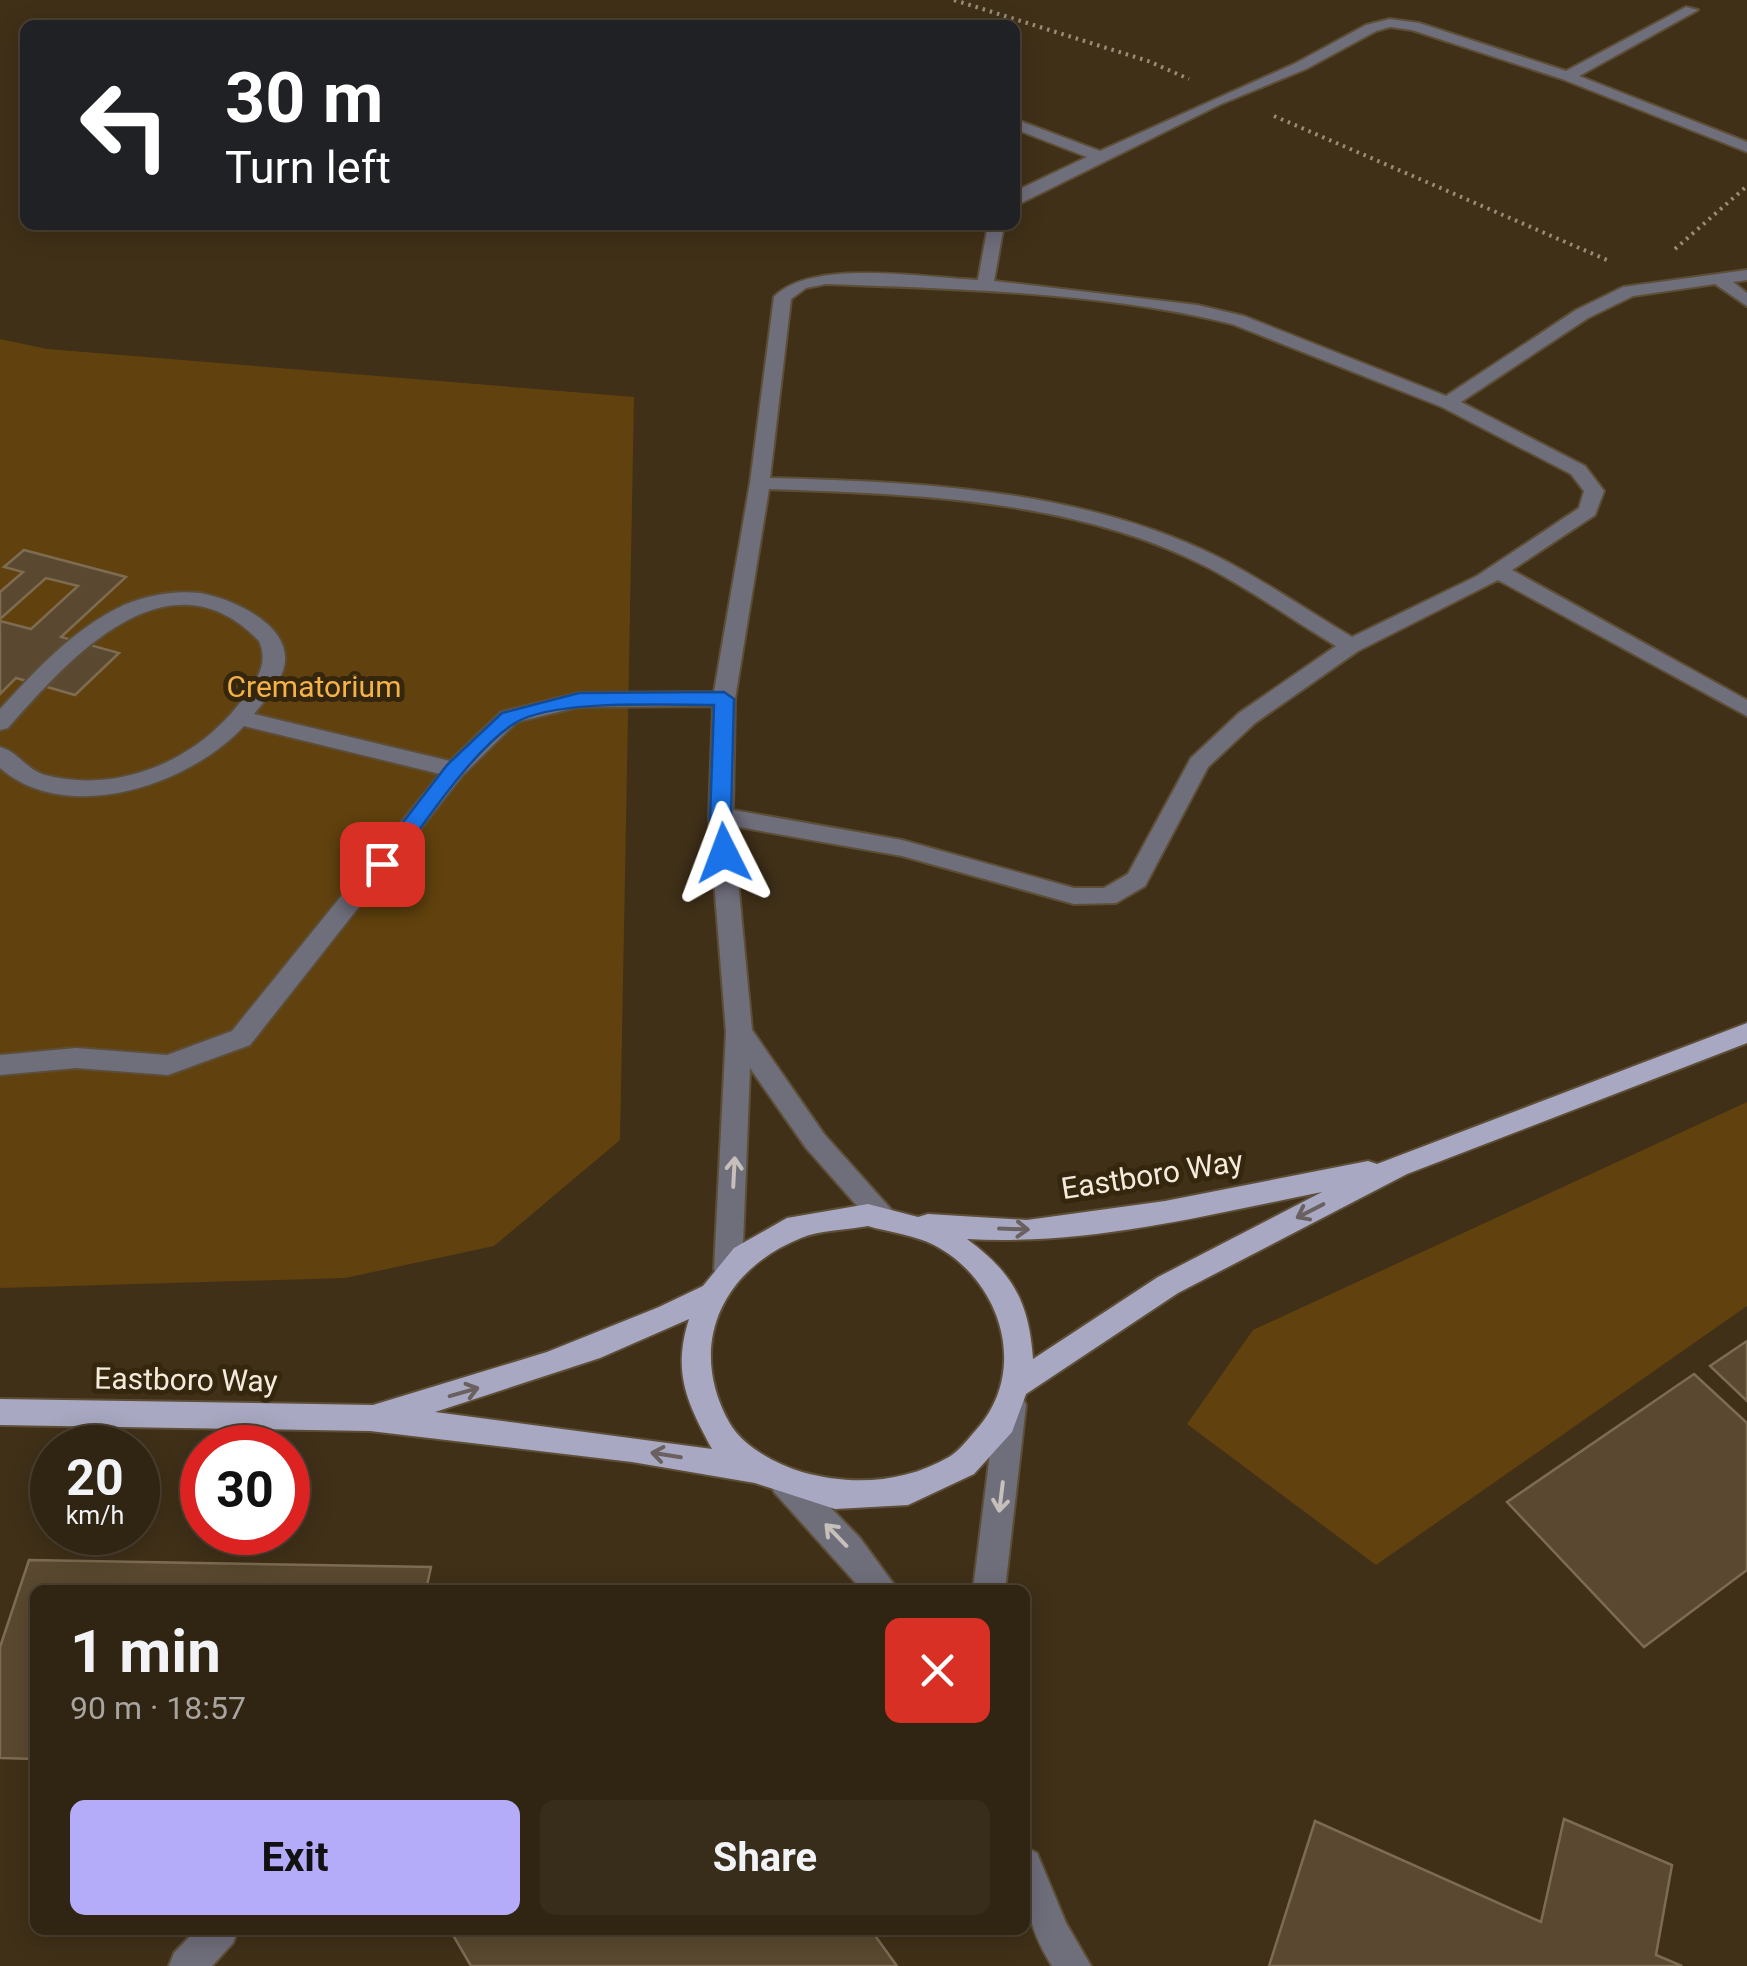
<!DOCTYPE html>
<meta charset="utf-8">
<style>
:root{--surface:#302412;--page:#382c1b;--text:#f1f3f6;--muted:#a8a49f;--line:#4b4132;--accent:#b4acf9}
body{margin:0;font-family:Roboto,sans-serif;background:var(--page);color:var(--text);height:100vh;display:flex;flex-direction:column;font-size:38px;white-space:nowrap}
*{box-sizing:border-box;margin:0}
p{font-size:32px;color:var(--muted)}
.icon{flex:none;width:55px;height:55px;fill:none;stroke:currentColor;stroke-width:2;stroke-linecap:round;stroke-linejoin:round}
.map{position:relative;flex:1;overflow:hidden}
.panel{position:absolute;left:30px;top:1585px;width:1000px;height:350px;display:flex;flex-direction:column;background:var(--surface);border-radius:15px;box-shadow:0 5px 25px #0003,0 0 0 2px var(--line)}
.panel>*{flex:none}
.top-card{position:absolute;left:20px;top:20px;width:1000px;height:210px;border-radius:15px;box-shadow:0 5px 25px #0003,0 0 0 2px var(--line);background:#202124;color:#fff;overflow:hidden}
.speed{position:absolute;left:30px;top:1425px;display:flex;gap:20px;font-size:50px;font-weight:700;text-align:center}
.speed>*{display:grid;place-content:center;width:130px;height:130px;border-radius:50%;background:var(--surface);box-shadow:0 5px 25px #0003,0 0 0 2px var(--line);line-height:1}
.speed small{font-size:25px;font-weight:400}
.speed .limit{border:15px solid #d22;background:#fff;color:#111}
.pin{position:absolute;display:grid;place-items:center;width:85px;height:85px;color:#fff;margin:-42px;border-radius:20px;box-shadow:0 5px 15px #0006}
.me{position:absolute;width:110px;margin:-55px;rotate:357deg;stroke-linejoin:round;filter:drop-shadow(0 0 8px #0008)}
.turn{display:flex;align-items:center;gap:35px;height:210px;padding:0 40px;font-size:45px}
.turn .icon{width:130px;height:130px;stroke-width:2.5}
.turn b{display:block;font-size:70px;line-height:85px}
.round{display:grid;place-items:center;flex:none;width:105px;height:105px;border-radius:15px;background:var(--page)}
.overview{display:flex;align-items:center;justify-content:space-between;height:170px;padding:0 40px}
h1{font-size:60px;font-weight:700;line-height:75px}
.primary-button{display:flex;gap:20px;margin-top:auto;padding:20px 40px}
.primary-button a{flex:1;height:115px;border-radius:15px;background:var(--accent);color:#111;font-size:40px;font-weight:700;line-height:115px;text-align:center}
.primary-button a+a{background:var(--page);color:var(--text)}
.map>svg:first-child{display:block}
.green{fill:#61420e}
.building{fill:#5a4930;stroke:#7e6c52;stroke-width:2.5}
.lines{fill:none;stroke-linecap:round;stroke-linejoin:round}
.minor-casing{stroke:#5d4e37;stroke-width:4}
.major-casing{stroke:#5d4e37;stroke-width:4}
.path{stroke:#998c78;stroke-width:4;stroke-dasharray:2.5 5;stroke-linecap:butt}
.minor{fill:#6f6e7b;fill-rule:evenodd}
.major{fill:#a9a8c2;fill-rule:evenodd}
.oneway{stroke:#c6bfba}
.oneway2{stroke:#69605f}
.route{fill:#1a73e8;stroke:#114b97;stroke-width:2.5}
.labels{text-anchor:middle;stroke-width:10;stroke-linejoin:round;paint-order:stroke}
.park-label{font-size:30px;fill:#f4b248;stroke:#35260e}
.street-label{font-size:30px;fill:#f5ebdc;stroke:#35260e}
</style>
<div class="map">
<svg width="1747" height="1966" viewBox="0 0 1747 1966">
<rect width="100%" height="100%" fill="#403018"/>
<g class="green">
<path d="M0 339 47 349 634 397 620 1140 494 1246 345 1278 0 1288Z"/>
<path d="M1747 1102V1306L1376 1565 1187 1424 1253 1330Z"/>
</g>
<g class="building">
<path d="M24 550 126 577 61 637 119 653 75 695 16 678 0 694V621L31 629 78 586 46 578 0 619V592L23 572 4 567Z"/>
<path d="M1747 1341V1401L1710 1366Z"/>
<path d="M1694 1374 1747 1423V1570L1644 1647 1507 1502Z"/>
<path d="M29 1560 431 1567 426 1590H35V1759L0 1758V1647Z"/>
<path d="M1564 1819 1672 1865 1656 1955 1682 1966H1269L1315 1821 1541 1922Z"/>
<path d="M450 1930H871L897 1966H471Z"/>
</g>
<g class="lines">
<g class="minor-casing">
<g id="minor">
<path d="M1686 7 1698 10 1579 76 1747 142V152L1562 79 1412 30 1390 27 1376 31 1306 69 1221 104 1015 206V193L1024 187 1087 157 1015 129V119L1100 151 1296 63 1366 25 1390 19 1419 23 1566 71Z"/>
<path d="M988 225H1004L994 281 1197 305 1244 316 1446 396 1576 310 1623 287 1747 270V280L1733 282 1747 293V306L1715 284 1633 296 1588 318 1461 402 1585 466 1604 491 1595 515 1512 570 1747 700V716L1498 580 1358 651 1255 723 1208 767 1145 886 1116 903 1074 904 902 856 733 826 752 1030 824 1134 898 1217 894 1225 884 1228 874 1225 806 1148 750 1068 742 1269 738 1277 728 1281 718 1277 714 1269 726 1032 709 817 713 706 579 707 517 722 463 775 250 1045 168 1075 76 1068 0 1075V1055L76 1048 167 1055 232 1031 440 774 244 726C191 784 68 827 0 768V747C17 751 27 770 45 775 118 794 195 761 239 704 254 685 270 665 259 641 168 546 68 660 8 728L0 730V709C36 670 74 628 124 605 147 595 175 590 200 593 230 598 288 623 285 661 283 681 266 699 254 714L450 761 501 712 509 710 579 693 714 692 750 483 774 297C812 258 925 278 978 280ZM826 284C958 289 1104 292 1232 324L1442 407 1571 474 1584 491 1579 508 1477 576 1352 637C1308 611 1265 581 1220 558 1082 489 921 482 770 478L791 299 806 288ZM769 489C913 494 1075 499 1207 567 1251 590 1293 620 1336 646L1239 713 1191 758 1128 874 1104 888H1074L902 840 733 810 735 699Z"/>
<path d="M1011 1392 1022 1396 1026 1405 1005 1590H973L996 1405 1000 1396Z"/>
<path d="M785 1468 796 1472 860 1538 898 1590H862L774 1492 770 1482 774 1472Z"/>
<path d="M1025 1847 1037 1853 1066 1923 1091 1966H1052C1025 1923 1025 1896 1025 1847Z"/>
<path d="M196 1930H238L233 1943 212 1966H169L174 1953Z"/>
</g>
</g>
<g class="major-casing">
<path id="major" d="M1747 1023V1043L1407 1174 1178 1293 1026 1394 1012 1432 974 1474 908 1505 835 1509 755 1483 632 1462 370 1431 0 1425V1399L373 1405 547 1352 659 1307 703 1286 734 1248 787 1218 868 1204 918 1217 928 1214 1027 1220 1165 1201 1368 1161 1377 1164ZM1322 1192 1158 1277 1033 1359C1029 1302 1013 1273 967 1239 1087 1246 1206 1215 1322 1192ZM868 1226C888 1232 915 1235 934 1245 1001 1280 1030 1370 976 1430 968 1439 959 1451 949 1457 904 1483 852 1486 802 1472 776 1464 743 1447 729 1422 687 1346 721 1270 801 1238 820 1230 847 1230 868 1226ZM689 1319C672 1373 687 1402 712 1449L435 1412 600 1358Z"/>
</g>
<g class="path">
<path d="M954 0 1148 61 1189 79"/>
<path d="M1274 116 1607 260"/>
<path d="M1675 249 1747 186"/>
</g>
<use href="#minor" class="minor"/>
<use href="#major" class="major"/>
</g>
<defs><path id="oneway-shaft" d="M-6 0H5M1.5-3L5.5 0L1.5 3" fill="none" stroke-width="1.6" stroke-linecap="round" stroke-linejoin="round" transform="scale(2.5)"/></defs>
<g class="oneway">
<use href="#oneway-shaft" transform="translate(734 1172) rotate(-87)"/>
<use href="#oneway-shaft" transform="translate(1001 1497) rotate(97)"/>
<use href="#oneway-shaft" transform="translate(836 1535) rotate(-134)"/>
</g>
<g class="oneway2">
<use href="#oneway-shaft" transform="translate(1310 1211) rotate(153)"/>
<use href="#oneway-shaft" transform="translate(1014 1229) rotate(2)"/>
<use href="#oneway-shaft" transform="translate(464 1392) rotate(-16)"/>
<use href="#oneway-shaft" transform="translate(666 1455) rotate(-171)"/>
</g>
<path class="route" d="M724 692 734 699 731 818 735 853 732 858 724 861 713 853 710 818 714 705C666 705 554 699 515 723 471 751 422 827 390 870H374L371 864 447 765 502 713 579 693Z"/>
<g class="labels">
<g class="park-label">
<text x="314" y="697">Crematorium</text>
</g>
<g class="street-label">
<text transform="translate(1152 1175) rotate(-9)" y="10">Eastboro Way</text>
<text transform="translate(186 1380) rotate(1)" y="10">Eastboro Way</text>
</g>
</g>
</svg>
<div class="speed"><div>20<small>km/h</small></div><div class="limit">30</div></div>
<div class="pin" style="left:382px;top:864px;background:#d93025"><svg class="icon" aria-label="arrive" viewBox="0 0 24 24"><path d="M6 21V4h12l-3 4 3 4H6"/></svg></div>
<svg class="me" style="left:724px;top:853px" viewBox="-20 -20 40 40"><path d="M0-17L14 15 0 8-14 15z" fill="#1a73e8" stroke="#fff" stroke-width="4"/></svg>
<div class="top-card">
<div class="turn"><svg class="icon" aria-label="left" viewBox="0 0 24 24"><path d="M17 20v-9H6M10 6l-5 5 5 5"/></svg><div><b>30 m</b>Turn left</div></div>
</div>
<section class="panel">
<div class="overview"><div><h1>1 min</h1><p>90 m · 18:57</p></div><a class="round" style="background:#d93025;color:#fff"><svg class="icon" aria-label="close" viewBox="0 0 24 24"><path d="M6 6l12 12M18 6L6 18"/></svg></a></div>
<div class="primary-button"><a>Exit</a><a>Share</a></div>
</section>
</div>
